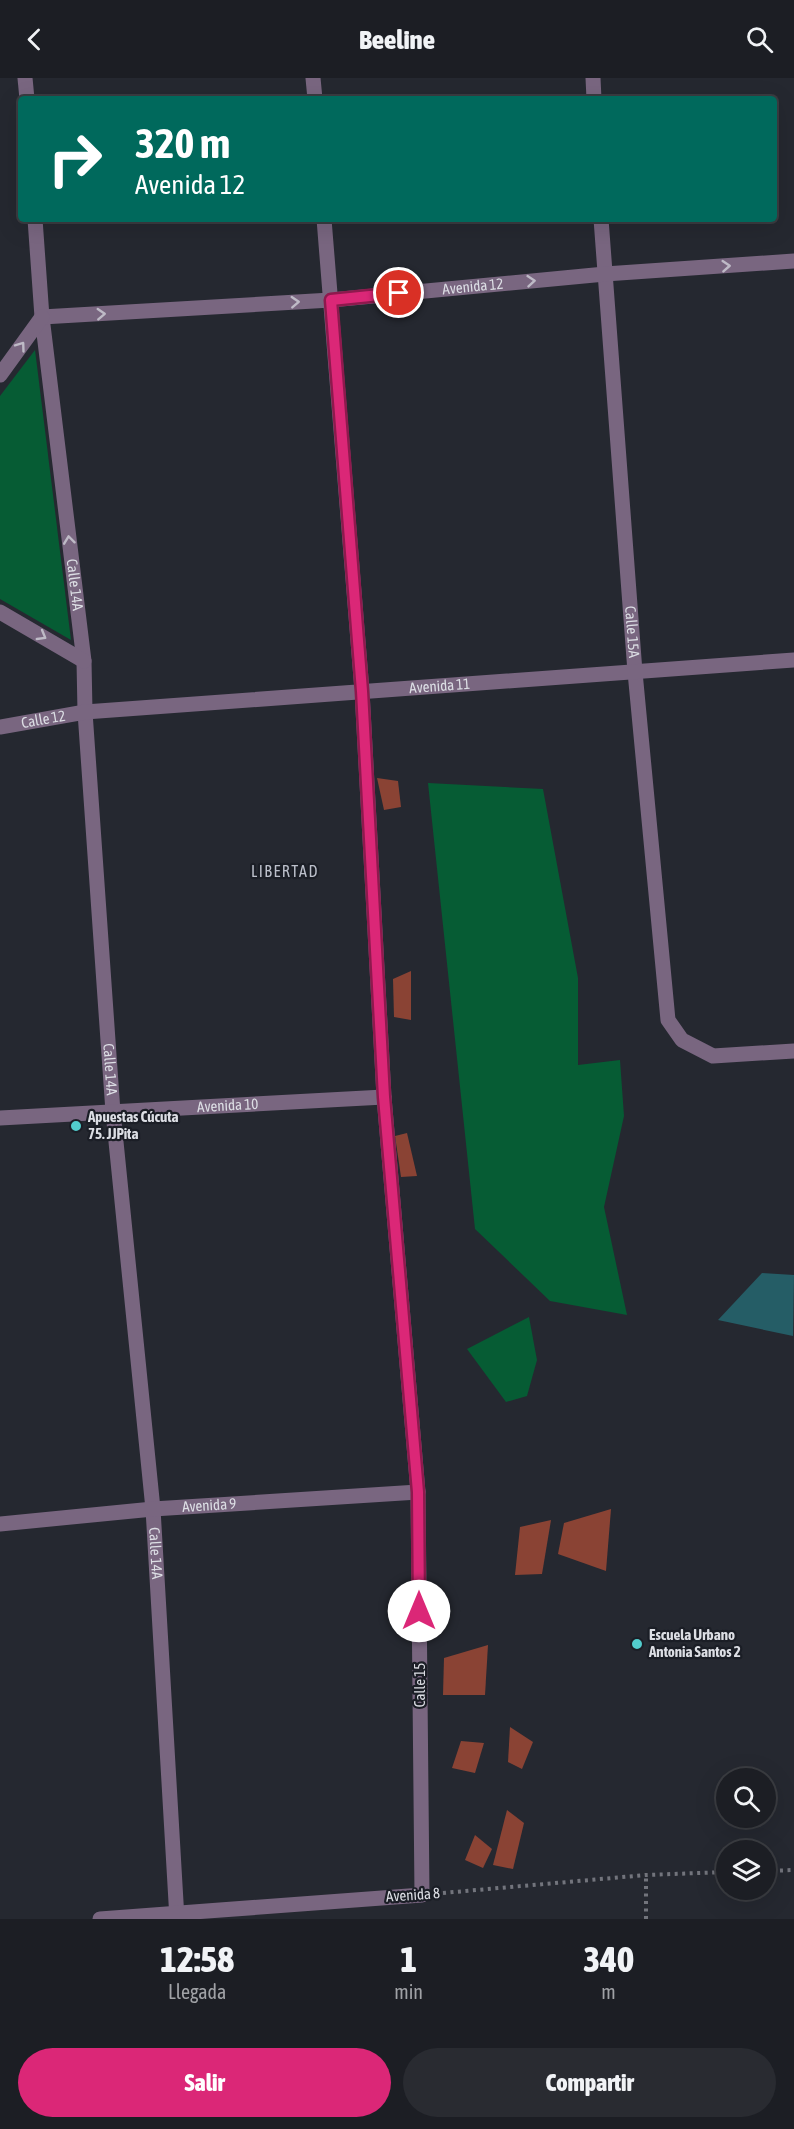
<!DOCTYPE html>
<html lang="es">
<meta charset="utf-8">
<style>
:root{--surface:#1c1e24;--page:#292b31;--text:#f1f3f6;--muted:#a0a2a6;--line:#3a3c41;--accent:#db2777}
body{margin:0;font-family:"Asap Condensed",sans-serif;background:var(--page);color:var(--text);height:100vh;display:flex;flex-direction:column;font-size:22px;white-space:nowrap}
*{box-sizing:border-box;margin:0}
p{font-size:20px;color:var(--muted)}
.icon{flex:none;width:33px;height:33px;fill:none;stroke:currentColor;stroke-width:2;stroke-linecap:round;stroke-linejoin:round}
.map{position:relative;height:1841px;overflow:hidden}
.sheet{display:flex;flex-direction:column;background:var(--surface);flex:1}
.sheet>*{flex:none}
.hud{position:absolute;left:18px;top:18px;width:759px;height:126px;border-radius:6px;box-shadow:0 6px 24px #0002,0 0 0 2px var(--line);background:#00695c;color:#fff;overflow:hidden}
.tools{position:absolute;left:716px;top:1690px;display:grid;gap:12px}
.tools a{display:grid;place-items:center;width:60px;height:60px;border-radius:50%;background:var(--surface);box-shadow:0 6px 24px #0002,0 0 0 2px var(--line);font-size:30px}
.pin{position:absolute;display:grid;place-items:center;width:51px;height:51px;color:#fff;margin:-26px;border:3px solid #fff;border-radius:50%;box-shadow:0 2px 6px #0007}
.me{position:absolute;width:66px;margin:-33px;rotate:0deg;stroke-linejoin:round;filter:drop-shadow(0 0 4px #0008)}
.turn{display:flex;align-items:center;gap:21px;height:126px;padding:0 18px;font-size:27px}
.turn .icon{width:78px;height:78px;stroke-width:2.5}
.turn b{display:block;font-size:42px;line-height:51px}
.eta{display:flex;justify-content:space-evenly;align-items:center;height:102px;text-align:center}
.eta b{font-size:36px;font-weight:800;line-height:42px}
.primary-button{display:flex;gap:12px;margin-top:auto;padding:12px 18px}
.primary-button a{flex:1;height:69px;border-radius:36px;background:var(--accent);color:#fff;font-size:24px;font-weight:800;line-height:69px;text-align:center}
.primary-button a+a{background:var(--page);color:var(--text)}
header{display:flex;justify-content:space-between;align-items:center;height:78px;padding:0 18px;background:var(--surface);font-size:27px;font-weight:800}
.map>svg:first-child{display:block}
.green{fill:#065c34}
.water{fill:#255d66}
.building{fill:#8a4334}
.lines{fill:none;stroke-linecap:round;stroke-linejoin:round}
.path{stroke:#72747c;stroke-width:4;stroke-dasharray:3 4.5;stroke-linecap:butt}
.minor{stroke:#796680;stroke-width:15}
.oneway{stroke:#bebac6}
.route-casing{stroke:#8e194d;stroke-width:15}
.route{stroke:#db2777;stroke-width:10}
.poi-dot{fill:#52cdcd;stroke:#1b1e26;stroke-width:2}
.labels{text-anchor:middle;stroke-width:4.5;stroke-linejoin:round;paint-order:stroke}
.street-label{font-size:15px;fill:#dcdee4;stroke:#1b1e26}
.poi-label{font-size:15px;font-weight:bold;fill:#dcdee4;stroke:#1b1e26;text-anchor:start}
.neighbourhood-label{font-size:16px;letter-spacing:1.5px;fill:#bcc0cb;stroke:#1b1e26}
</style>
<header><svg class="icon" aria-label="back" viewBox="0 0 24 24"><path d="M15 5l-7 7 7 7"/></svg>Beeline<svg class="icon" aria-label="search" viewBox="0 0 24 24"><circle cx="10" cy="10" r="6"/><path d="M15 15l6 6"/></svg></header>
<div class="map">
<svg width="794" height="1841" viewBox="0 0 794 1841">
<rect width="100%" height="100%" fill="#252830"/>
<g class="green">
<path d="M35 272 71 562 0 521V318Z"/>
<path d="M428 705 543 711 578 900V987L620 982 624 1038 604 1129 627 1237 550 1223 475 1151Z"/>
<path d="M529 1239 537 1282 527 1318 506 1324 467 1271Z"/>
</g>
<path class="water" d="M762 1195 794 1197 793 1258 718 1242Z"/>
<g class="building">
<path d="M377 700 398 703 401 729 384 732Z"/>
<path d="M411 893V942L394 939 393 901Z"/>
<path d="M407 1055 417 1098 401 1099 395 1058Z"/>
<path d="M611 1431 606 1493 558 1476 564 1445Z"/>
<path d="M551 1442 542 1496 515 1497 520 1449Z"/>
<path d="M488 1567 485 1617H443L444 1580Z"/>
<path d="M510 1649 533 1664 522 1691 508 1684Z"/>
<path d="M461 1663 484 1665 475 1695 452 1690Z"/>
<path d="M507 1732 524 1745 513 1791 493 1787Z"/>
<path d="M475 1757 492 1771 483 1790 465 1782Z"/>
</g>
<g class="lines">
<g class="path">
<path d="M765 1793 794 1792"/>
<path d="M443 1815 646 1797 726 1794"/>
<path d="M646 1841V1797"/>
</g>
<g class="minor">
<path d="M25 0 27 21"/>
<path d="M313 0 315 21"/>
<path d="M593 0 594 21"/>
<path id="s1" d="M35 141 42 239 84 583 85 634 113 1034 153 1431 177 1841"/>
<path id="s2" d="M601 141 635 594 668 942 682 962 713 978 794 973"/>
<path id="s3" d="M42 239 331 222 605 196 794 183"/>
<path d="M0 297 42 239"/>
<path d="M0 534 84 583"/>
<path id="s4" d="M0 649 85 634 794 582"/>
<path id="s5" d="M0 1040 384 1019"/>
<path id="s6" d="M0 1446 153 1431 418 1414"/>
<path d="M100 1841 422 1817 418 1414 384 1019 362 613 324 141"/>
</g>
</g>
<defs><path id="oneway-chevron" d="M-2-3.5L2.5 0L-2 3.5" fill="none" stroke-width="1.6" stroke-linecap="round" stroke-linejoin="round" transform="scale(1.5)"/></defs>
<g class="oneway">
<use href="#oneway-chevron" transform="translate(726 188) rotate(-4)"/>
<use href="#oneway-chevron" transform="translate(531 203) rotate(-5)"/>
<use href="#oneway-chevron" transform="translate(295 224) rotate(-3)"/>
<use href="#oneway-chevron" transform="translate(101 236) rotate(-3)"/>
<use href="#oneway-chevron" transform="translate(21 268) rotate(-54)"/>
<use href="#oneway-chevron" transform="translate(69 462) rotate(-97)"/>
<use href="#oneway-chevron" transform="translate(42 558) rotate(30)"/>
</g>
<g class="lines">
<g class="route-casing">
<path id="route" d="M399 215 331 222 362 613 384 1019 418 1414 419 1533"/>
</g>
<use href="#route" class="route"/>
</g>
<g class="poi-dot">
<circle cx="76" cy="1048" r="6"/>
<circle cx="637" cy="1566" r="6"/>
</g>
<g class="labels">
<g class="street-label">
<text dy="5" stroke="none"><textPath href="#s3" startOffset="432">Avenida 12</textPath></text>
<text dy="5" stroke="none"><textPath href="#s1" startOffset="368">Calle 14A</textPath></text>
<text dy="5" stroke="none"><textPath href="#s2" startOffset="414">Calle 15A</textPath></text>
<text dy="5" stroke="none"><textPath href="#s4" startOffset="442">Avenida 11</textPath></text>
<text dy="5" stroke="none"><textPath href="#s4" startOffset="44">Calle 12</textPath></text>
<text dy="5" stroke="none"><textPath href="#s1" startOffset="854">Calle 14A</textPath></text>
<text dy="5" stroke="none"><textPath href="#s5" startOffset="228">Avenida 10</textPath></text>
<text dy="5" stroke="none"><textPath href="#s6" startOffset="210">Avenida 9</textPath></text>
<text dy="5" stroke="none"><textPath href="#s1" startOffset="1340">Calle 14A</textPath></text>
<text transform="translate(420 1607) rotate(-90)" y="5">Calle 15</text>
<text transform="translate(413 1817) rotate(-4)" y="5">Avenida 8</text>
</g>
<g class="poi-label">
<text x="88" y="1044">Apuestas Cúcuta<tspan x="88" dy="17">75. JJPita</tspan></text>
<text x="649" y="1562">Escuela Urbano<tspan x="649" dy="17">Antonia Santos 2</tspan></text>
</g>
<g class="neighbourhood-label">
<text x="285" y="799">LIBERTAD</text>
</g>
</g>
</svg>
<div class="tools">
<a><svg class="icon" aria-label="search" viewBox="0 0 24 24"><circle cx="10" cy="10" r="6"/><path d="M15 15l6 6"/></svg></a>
<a><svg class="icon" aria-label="layers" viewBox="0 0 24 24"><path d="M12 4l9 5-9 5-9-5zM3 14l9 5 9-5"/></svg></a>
</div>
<div class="pin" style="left:399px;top:215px;background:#d93025"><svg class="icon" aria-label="arrive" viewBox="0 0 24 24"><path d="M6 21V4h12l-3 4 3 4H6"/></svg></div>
<svg class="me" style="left:419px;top:1533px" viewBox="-20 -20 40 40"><circle r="19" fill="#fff"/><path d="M0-13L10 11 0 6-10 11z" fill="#db2777"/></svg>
<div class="hud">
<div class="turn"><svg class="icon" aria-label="right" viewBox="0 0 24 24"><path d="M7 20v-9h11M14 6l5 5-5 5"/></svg><div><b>320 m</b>Avenida 12</div></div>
</div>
</div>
<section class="sheet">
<div class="eta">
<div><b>12:58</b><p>Llegada</p></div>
<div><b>1</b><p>min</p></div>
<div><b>340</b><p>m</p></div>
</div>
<div class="primary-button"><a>Salir</a><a>Compartir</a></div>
</section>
